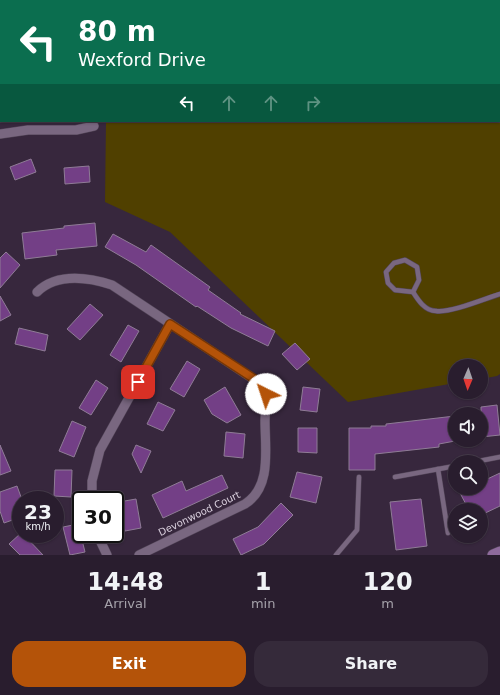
<!DOCTYPE html>
<style>
:root{--surface:#291d2e;--page:#352a3a;--text:#f1f3f6;--muted:#a5a2aa;--line:#453b4a;--accent:#b45309}
body{margin:0;font-family:"DejaVu Sans",sans-serif;background:var(--page);color:var(--text);height:100vh;display:flex;flex-direction:column;font-size:15px;white-space:nowrap}
*{box-sizing:border-box;margin:0}
p{font-size:13px;color:var(--muted)}
.icon{flex:none;width:22px;height:22px;fill:none;stroke:currentColor;stroke-width:2;stroke-linecap:round;stroke-linejoin:round}
.map{position:relative;height:555px;overflow:hidden}
.details{display:flex;flex-direction:column;background:var(--surface);flex:1}
.details>*{flex:none}
.banner{position:absolute;left:0px;top:0px;width:500px;height:122px;box-shadow:0 1px 3px #0004,0 0 0 1px var(--line);background:#0b6e4f;color:#fff;overflow:hidden}
.needle{width:26px;rotate:182deg}
.controls{position:absolute;left:448px;top:359px;display:grid;gap:8px}
.controls a{display:grid;place-items:center;width:40px;height:40px;border-radius:50%;background:var(--surface);box-shadow:0 1px 3px #0004,0 0 0 1px var(--line);font-size:20px}
.speed{position:absolute;left:12px;top:491px;display:flex;gap:8px;font-size:20px;font-weight:700;text-align:center}
.speed>*{display:grid;place-content:center;width:52px;height:52px;border-radius:50%;background:var(--surface);box-shadow:0 1px 3px #0004,0 0 0 1px var(--line);line-height:1}
.speed small{font-size:10px;font-weight:400}
.speed .limit{border:2px solid #111;border-radius:6px;background:#fff;color:#111}
.pin{position:absolute;display:grid;place-items:center;width:34px;height:34px;color:#fff;margin:-17px;border-radius:8px;box-shadow:0 2px 6px #0006}
.me{position:absolute;width:44px;margin:-22px;rotate:319deg;stroke-linejoin:round;filter:drop-shadow(0 0 3px #0008)}
.turn{display:flex;align-items:center;gap:14px;height:84px;padding:0 12px;font-size:18px}
.turn .icon{width:52px;height:52px;stroke-width:2.5}
.turn b{display:block;font-size:28px;line-height:34px}
.lanes{display:flex;align-items:center;height:38px;padding:0 12px;background:#0003;justify-content:center;gap:20px;direction:ltr}
.lanes .off{opacity:.35}
.eta{display:flex;justify-content:space-evenly;align-items:center;height:68px;text-align:center}
.eta b{font-size:24px;font-weight:600;line-height:28px}
.primary-button{display:flex;gap:8px;margin-top:auto;padding:8px 12px}
.primary-button a{flex:1;height:46px;border-radius:16px;background:var(--accent);color:#fff;font-size:16px;font-weight:600;line-height:46px;text-align:center}
.primary-button a+a{background:var(--page);color:var(--text)}
.map>svg:first-child{display:block}
.green{fill:#504000}
.lines{fill:none;stroke-linecap:round;stroke-linejoin:round}
.stream{stroke:#171306;stroke-width:3}
.building{fill:#733f86;stroke:#8f7c96}
.service-casing{stroke:#524557;stroke-width:5.5}
.minor-casing{stroke:#524557;stroke-width:10}
.secondary-casing{stroke:#524557;stroke-width:12}
.service{stroke:#796780;stroke-width:4.5}
.minor{stroke:#796780;stroke-width:9}
.secondary{stroke:#8e6a9c;stroke-width:11}
.route-casing{stroke:#753606;stroke-width:10}
.route{stroke:#b45309;stroke-width:7}
.labels{text-anchor:middle;stroke-width:4;stroke-linejoin:round;paint-order:stroke}
.street-label{font-size:10px;fill:#d9cfdd;stroke:#37273d}
</style>
<div class="map">
<svg width="500" height="555" viewBox="0 0 500 555">
<rect width="100%" height="100%" fill="#37273d"/>
<path class="green" d="M146 0H500V374L497 376 481 379V366H455V383L348 402 170 232 105 202 106 121H499V1Z"/>
<g class="lines">
<g class="stream">
<path d="M221 0V1"/>
<path d="M499 56H500"/>
<path d="M0 85H1"/>
</g>
</g>
<g class="building">
<path d="M31 159 36 172 15 180 10 167Z"/>
<path d="M89 166 90 182 65 184 64 168Z"/>
<path d="M95 223 97 246 56 250 57 255 25 259 22 233 64 228V226Z"/>
<path d="M113 234 146 252 151 245 210 287 208 290 241 313 240 314 275 331 268 346 231 328 197 306 196 307 136 265 105 247Z"/>
<path d="M6 252 20 265 0 288V258Z"/>
<path d="M0 296 11 315 0 321Z"/>
<path d="M90 304 103 315 80 340 67 329Z"/>
<path d="M128 325 139 331 121 362 110 355Z"/>
<path d="M19 328 48 335 45 351 15 344Z"/>
<path d="M295 343 310 359 297 370 282 354Z"/>
<path d="M187 361 200 369 184 397 170 389Z"/>
<path d="M96 380 108 388 91 415 79 408Z"/>
<path d="M225 387 241 415 227 423 212 414 204 400Z"/>
<path d="M303 387 320 389 317 412 300 410Z"/>
<path d="M158 402 175 410 163 431 147 424Z"/>
<path d="M497 405 500 435 481 437V407Z"/>
<path d="M455 416V441L439 444V447L375 454V470H349V428H371V426H386V424Z"/>
<path d="M72 421 86 427 74 457 59 451Z"/>
<path d="M298 428H317V453L298 452Z"/>
<path d="M226 432 245 434 243 458 224 456Z"/>
<path d="M0 445 11 471 0 475Z"/>
<path d="M136 445 151 451 141 473 132 454Z"/>
<path d="M55 470H72L71 497 54 496Z"/>
<path d="M297 472 322 477 316 503 290 497Z"/>
<path d="M500 473V506L481 515V510H469L460 493 469 488H481V482Z"/>
<path d="M222 475 228 488 163 518 152 495 182 481 186 491Z"/>
<path d="M17 486 21 497V517L4 523 0 511V492Z"/>
<path d="M136 499 141 528 125 531 119 502Z"/>
<path d="M421 499 427 546 396 550 390 502Z"/>
<path d="M281 503 293 515 264 544 241 555 233 539 258 527Z"/>
<path d="M78 524 85 552 70 555 63 527Z"/>
<path d="M21 533 23 534 43 555H20L9 544Z"/>
</g>
<g class="lines">
<g class="service-casing">
<g id="service">
<path d="M405 260 417 267 419 280 413 292 395 290 388 283 386 272 394 263Z"/>
<path d="M413 292C418 300 425 311 436 311 451 313 484 299 500 294"/>
<path d="M474 462 500 457"/>
<path d="M438 469 448 533"/>
<path d="M395 477 455 466"/>
<path d="M336 555 357 530 359 477"/>
</g>
</g>
<g class="minor-casing">
<g id="minor">
<path d="M0 134 28 130H76L94 126"/>
<path d="M37 292C57 273 87 277 112 285L255 380 262 386 266 393C267 403 265 412 265 421 265 449 272 487 245 504L139 555"/>
<path d="M92 500V481L100 450 170 324"/>
<path d="M97 534 107 555"/>
</g>
</g>
<g class="secondary-casing">
<path id="secondary" d="M493 555 500 552"/>
</g>
<use href="#service" class="service"/>
<use href="#minor" class="minor"/>
<use href="#secondary" class="secondary"/>
</g>
<g class="lines">
<g class="route-casing">
<path id="route" d="M138 382 170 324 256 380 262 386 266 394"/>
</g>
<use href="#route" class="route"/>
</g>
<g class="labels">
<g class="street-label">
<text transform="translate(199 513) rotate(-26)" y="4">Devonwood Court</text>
</g>
</g>
</svg>
<div class="controls">
<a><svg class="needle" viewBox="-14 -14 28 28"><path d="M0-13l5 13h-10z" fill="#e53935"/><path d="M0 13l5-13h-10z" fill="#a5a2aa"/></svg></a>
<a><svg class="icon" aria-label="sound" viewBox="0 0 24 24"><path d="M4 9h4l5-4v14l-5-4H4zM17 9q2 3 0 6"/></svg></a>
<a><svg class="icon" aria-label="search" viewBox="0 0 24 24"><circle cx="10" cy="10" r="6"/><path d="M15 15l6 6"/></svg></a>
<a><svg class="icon" aria-label="layers" viewBox="0 0 24 24"><path d="M12 4l9 5-9 5-9-5zM3 14l9 5 9-5"/></svg></a>
</div>
<div class="speed"><div>23<small>km/h</small></div><div class="limit">30</div></div>
<div class="pin" style="left:138px;top:382px;background:#d93025"><svg class="icon" aria-label="arrive" viewBox="0 0 24 24"><path d="M6 21V4h12l-3 4 3 4H6"/></svg></div>
<svg class="me" style="left:266px;top:394px" viewBox="-20 -20 40 40"><circle r="19" fill="#fff"/><path d="M0-13L10 11 0 6-10 11z" fill="#b45309"/></svg>
<div class="banner">
<div class="turn"><svg class="icon" aria-label="left" viewBox="0 0 24 24"><path d="M17 20v-9H6M10 6l-5 5 5 5"/></svg><div><b>80 m</b>Wexford Drive</div></div>
<div class="lanes"><svg class="icon" aria-label="left" viewBox="0 0 24 24"><path d="M17 20v-9H6M10 6l-5 5 5 5"/></svg><svg class="icon off" aria-label="ahead" viewBox="0 0 24 24"><path d="M12 20V5M6 11l6-6 6 6"/></svg><svg class="icon off" aria-label="ahead" viewBox="0 0 24 24"><path d="M12 20V5M6 11l6-6 6 6"/></svg><svg class="icon off" aria-label="right" viewBox="0 0 24 24"><path d="M7 20v-9h11M14 6l5 5-5 5"/></svg></div>
</div>
</div>
<section class="details">
<div class="eta">
<div><b>14:48</b><p>Arrival</p></div>
<div><b>1</b><p>min</p></div>
<div><b>120</b><p>m</p></div>
</div>
<div class="primary-button"><a>Exit</a><a>Share</a></div>
</section>
